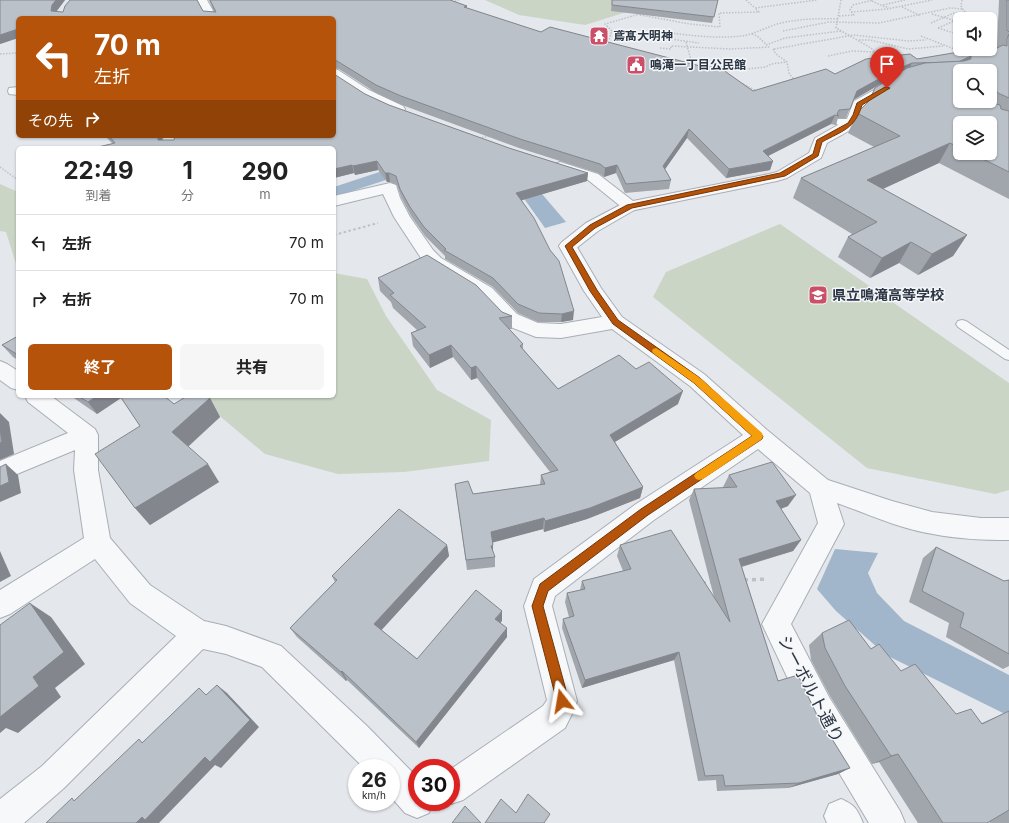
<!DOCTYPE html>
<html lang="ja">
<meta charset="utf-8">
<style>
:root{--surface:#fff;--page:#f6f6f6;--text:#222;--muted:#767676;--line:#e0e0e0;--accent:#b45309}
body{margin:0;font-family:Inter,"Noto Sans JP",sans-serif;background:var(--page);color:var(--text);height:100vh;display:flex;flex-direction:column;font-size:15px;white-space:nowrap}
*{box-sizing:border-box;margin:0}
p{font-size:13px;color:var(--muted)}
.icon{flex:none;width:22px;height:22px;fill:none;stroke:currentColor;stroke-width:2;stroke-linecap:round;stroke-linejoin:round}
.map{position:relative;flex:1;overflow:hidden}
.panel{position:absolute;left:16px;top:146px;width:320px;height:252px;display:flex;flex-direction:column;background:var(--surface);border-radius:6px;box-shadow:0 1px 3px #0004}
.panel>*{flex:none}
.guide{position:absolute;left:16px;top:16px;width:320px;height:122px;border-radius:6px;box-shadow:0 1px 3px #0004;background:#b45309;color:#fff;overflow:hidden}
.fabs{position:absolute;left:953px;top:12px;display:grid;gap:8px}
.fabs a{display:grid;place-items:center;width:44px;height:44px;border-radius:6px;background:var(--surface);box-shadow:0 1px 3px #0004;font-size:20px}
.speed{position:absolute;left:348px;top:759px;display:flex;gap:8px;font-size:20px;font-weight:700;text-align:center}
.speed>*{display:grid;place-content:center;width:52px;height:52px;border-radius:50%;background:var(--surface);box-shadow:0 1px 3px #0004;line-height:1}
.speed small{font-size:10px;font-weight:400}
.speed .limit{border:6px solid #d22;background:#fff;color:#111}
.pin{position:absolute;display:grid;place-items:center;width:34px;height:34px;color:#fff;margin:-41px -17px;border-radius:50% 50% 50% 0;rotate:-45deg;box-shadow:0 0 4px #0007}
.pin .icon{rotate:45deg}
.me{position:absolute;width:44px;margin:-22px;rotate:346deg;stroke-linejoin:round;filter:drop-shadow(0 0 3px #0008)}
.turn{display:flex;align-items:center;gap:14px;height:84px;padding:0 12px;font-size:18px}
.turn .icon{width:52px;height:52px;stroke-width:2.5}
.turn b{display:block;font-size:28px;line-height:34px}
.then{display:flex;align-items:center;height:38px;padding:0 12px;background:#0003;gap:8px;font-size:15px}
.eta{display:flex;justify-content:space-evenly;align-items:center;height:68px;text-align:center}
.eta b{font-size:24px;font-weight:700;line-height:28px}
.cta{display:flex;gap:8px;margin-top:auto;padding:8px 12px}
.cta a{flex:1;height:46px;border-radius:6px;background:var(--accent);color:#fff;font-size:16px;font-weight:700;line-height:46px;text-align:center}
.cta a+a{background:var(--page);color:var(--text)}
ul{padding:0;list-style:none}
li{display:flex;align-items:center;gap:12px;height:56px;padding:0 12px;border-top:1px solid var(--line)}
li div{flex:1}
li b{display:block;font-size:15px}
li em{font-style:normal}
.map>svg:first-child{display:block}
.green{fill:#cad5c6}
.water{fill:#a1b6ca}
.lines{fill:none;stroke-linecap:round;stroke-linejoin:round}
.service-casing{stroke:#a9aeb6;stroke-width:2}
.minor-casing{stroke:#a9aeb6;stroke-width:2}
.tertiary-casing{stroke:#a9aeb6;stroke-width:2}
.path-far2{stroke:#bec2c7;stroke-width:1.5;stroke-dasharray:1.5 1.5;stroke-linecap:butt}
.path-far1{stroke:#bec2c7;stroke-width:2;stroke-dasharray:2.5 2.5;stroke-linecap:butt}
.path{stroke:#bec2c7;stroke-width:3.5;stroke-dasharray:4 4;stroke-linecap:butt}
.service{fill:#f7f8fa;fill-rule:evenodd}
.minor{fill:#f7f8fa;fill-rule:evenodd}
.tertiary{fill:#f7f8fa;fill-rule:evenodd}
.wall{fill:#a1a6ad;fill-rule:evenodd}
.shaded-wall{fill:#83878d}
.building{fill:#bbc1c9;stroke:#83878d}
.route{fill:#b45309;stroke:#753606}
.slow{fill:#f59e0b}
.labels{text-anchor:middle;stroke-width:3;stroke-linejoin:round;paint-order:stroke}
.far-poi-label{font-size:12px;font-weight:bold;fill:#2c3644;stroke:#f4f6f9;text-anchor:start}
.poi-label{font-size:14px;font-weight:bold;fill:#2c3644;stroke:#f4f6f9;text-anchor:start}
.near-street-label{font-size:17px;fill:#2c3644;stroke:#f4f6f9}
</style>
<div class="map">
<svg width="1009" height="823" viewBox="0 0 1009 823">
<rect width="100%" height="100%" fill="#e4e7eb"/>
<g class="green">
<path d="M485 0H635L636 9 585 25 519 15Z"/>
<path d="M0 184 18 192V270L6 232 0 231Z"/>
<path d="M780 224 1009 383V490L995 494 867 468 653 297 666 272Z"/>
<path d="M334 273 367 279 386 316 437 390 491 420 489 461 404 472 338 474 265 454 196 396H334Z"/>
</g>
<g class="water">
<path d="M449 149 519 167 566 222 545 228 498 162 462 155 334 197V187Z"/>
<path d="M835 549 878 553 868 573 877 593 904 621 1009 675V716L886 655 836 611 817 589Z"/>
</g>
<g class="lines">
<g class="service-casing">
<path id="service" d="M962 320 966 321 1009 350V360L1005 359 958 327 956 324 958 321Z"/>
</g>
<g class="minor-casing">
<g id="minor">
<path d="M197 0H207L217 18H207Z"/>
<path d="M990 45 994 47 998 51 993 62 974 71H960V74L958 71 960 68 984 57 986 52 984 49H990Z"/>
<path d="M334 69 338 70 369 90 403 106 405 109 403 112H393L360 96 334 79Z"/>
<path d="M896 78 900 79 902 82 900 85 865 106C860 128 845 133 827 143L821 158 787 178 777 181 630 211 624 209 588 180 555 170 552 167 555 164 560 162 598 174 633 201 769 174 777 172 809 153 815 138 838 125 835 122 837 119H847L854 101Z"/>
<path d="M18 87V95L9 94 8 91 9 88Z"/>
<path d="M165 136H179L177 139V148H163V139Z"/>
<path d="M390 183 396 185 400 198 410 217 433 250 441 258 492 288 517 314 538 323 561 324 602 317 584 291 559 246 562 242 568 241 574 242 601 288 622 317 704 374 767 430 828 480 892 501 932 512 981 518H1009V540C984 540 958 539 933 534 900 529 868 514 837 503L844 524 791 624 829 697 900 811 905 823H869L807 719 762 624 818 523 810 493 758 449 654 520 555 596 552 606 577 701 573 712 565 728 463 800 451 804 445 802H451V769L543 706 547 700 524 606 534 579 636 504 743 435 690 386 612 329 561 338 536 337 503 324 478 296 429 266 421 258 394 217 383 194 334 206V196Z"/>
<path d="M0 361 7 364 18 371V390L11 388 0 380Z"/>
<path d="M25 396H51L95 429 98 435V470L110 538 150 585 204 621 226 626 281 646 367 726 417 777V802H433L429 813 417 818 405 813 391 797V768H364L262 667 226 654 203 649 64 788 24 823H0V799L42 766 176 636 130 603 95 559 10 614 0 618V590L84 538 74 470 75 450 0 481V461L68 433 28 402Z"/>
<path d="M841 799C855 805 857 809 863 823H827L824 816 829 804Z"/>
</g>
</g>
<g class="tertiary-casing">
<path id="tertiary" d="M630 201 636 203 638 206 636 209 598 231 574 250 568 251 562 250 559 246 562 242 586 223 624 203Z"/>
</g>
<g class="path-far2">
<path d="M746 0 755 8"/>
<path d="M841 0 836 28 871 48 883 59"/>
<path d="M962 0 961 6 964 11 976 19"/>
<path d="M872 1 885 7H889"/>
<path d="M452 2 459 0"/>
<path d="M883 5 905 0"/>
<path d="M902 7 921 16"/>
<path d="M851 12 887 9 932 0"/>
<path d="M932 14 960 22"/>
<path d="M640 15 690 24 720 27 719 13 759 12 755 8 817 0"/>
<path d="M839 16 854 15 850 10 853 5 873 0"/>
<path d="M931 23 954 13 965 12"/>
<path d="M938 28 960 35"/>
<path d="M938 28 954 21"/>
<path d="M612 31 699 43"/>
<path d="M783 31 829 22 879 23 950 8 963 9"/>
<path d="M662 32C688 35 715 39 742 36 754 34 765 28 777 24 797 19 818 18 838 19"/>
<path d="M752 34 757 36 767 45"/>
<path d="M921 36 957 50"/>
<path d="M859 40H870L908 49 943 46"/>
<path d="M603 41 609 39 612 31 605 24 643 13"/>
<path d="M686 42 691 60 738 64 746 69 766 67 771 64 787 62"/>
<path d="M766 45 785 38 841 31"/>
<path d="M660 48 671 49V46L730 49 770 47"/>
<path d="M773 49 776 54 787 62 789 73 795 81"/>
<path d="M774 49 854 35 908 41 926 40"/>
<path d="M0 54 18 53"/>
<path d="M828 56 852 51 875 52"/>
<path d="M743 84 757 91"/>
<path d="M479 138 492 136"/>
<path d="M0 167 18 180"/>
</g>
<path class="path-far1" d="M334 235 378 223"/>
<g class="path">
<path d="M744 580 767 579"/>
<path d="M702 583 713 582"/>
</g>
<use href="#service" class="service"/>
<use href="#minor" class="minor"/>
<use href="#tertiary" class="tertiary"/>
</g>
<g class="wall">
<path d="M0 0H65L56 12H63L65 6 70 0H197L203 11 214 12 209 0H450L467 6V8L541 32 550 27 704 67H724L726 72 753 91 826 69 835 74 866 59 910 54 917 59 959 52 975 53V54H985L997 48 999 0H1009V199L939 163 882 189 967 235 953 256 918 275 899 263 870 278 838 257 848 237 852 234 793 198 801 178 874 147 848 133 857 113 868 102 875 88 888 79 853 100 846 118H838L836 125 831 124 768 156 773 161 770 170 726 178 687 138 665 169 671 180 669 189 625 193 616 173 604 177 598 173 519 148 402 105 378 94 339 69 334 68V18H18V38L0 44ZM960 71H990V101H960ZM960 123H990V153H960Z"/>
<path d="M612 0H718L712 23 611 11Z"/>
<path d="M365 94 389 105 509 148 588 173 587 181 522 200 573 320 561 322H538L518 313 493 287 445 259V256L425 236 411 216 401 197 397 185 390 182H387L378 170 355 175 354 173 334 178V148L112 143 105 136H163L162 139V140H174Z"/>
<path d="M378 278 502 312 512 316V329H509L523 344V349L558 389 636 369 678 404 615 442 643 487 640 498 587 519 544 532 543 529 493 542V553L495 557V567L467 570 455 484 473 494 540 485 541 475 550 472 477 378 471 380 453 357 430 368 413 346 411 333 417 330 393 308 391 302 380 291Z"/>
<path d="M18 336V360L13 357 2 345Z"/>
<path d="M71 396H164L174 404 210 398 220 417 188 447 219 482 150 525 135 508 140 426 121 398 97 414Z"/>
<path d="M729 475 788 506 781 509 801 540 793 551 742 567 778 681 816 713 850 768 838 774 788 788 717 791 716 780 698 781 674 660 582 688 562 628 563 619 569 617 565 602 567 593 580 590 582 581 623 571 617 556 620 545 714 597 689 500 694 489 724 488 723 487Z"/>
<path d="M447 545 449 556 381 630 417 659 502 621 500 622 507 637 419 748 347 680 346 681 297 637 290 628 335 582 332 576Z"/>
<path d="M936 547 1004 581 1009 580V666L1003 669 946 637 949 623 909 602 923 558Z"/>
<path d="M822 633 871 649 901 671 956 714 982 723 1009 711V823H990L989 822 987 823H918L879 762 872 764 830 696 811 660 809 645Z"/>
</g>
<g class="shaded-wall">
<path d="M56 0H65L56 12 51 11 52 5Z"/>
<path d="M18 29V38L0 44V35Z"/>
<path d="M971 56 966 64 956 63Z"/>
<path d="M912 63 908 72 891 78 853 100 857 91 895 70Z"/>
<path d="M835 115 831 124 760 160 763 151Z"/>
<path d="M689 129 687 138 661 175 663 166Z"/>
<path d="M158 136H163L162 139V148L158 140Z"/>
<path d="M950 143 939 163 857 201 867 180Z"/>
<path d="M377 161 378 170 355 175 353 166Z"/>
<path d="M773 161 770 170 726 178 729 169Z"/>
<path d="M352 165 354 173 334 178V169Z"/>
<path d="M617 165 616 173 604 177 605 168Z"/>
<path d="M385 173H389L390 182H387Z"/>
<path d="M588 173 587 181 516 202V193Z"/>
<path d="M967 235 953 256 918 275 932 254Z"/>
<path d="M911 242 899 263 870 278 882 258Z"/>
<path d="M574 311 573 320 561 322 562 314Z"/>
<path d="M451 345 453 357 430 368 429 355Z"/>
<path d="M476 366 477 378 471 380V368Z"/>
<path d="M683 391 678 404 608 446 610 435Z"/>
<path d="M97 396H124L97 414 88 402Z"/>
<path d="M210 398 220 417 184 450 172 432Z"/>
<path d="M0 413 9 422 14 454 0 460Z"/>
<path d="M6 464 18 475 21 493 0 502V486Z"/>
<path d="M208 464 219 482 150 525 135 508Z"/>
<path d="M643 487 640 498 587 519 544 532 545 521Z"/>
<path d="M796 495 788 506 769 513 776 501Z"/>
<path d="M544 518 543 529 491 543V532Z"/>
<path d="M801 540 793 551 733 569 739 559Z"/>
<path d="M447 545 449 556 378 634 374 624Z"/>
<path d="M493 545V556L491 546Z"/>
<path d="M0 551 11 576 0 582Z"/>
<path d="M30 603 51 617 85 664 55 688 61 697 18 733 6 728 0 733V717L33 677Z"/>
<path d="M502 611V621L496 628 495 619Z"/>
<path d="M507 628V637L419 748 416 742Z"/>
<path d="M679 652 674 660 582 688 585 680Z"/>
<path d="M342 671 347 680 346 681 341 672Z"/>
<path d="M217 685 227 693 259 727 221 768 215 765 159 823H136Z"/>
<path d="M898 754 879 762 872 764 891 756Z"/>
<path d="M850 768 838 774 788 788 799 783Z"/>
</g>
<g class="building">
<path d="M0 0H56L52 5 51 11 63 12 65 6 70 0H197L203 11 216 12 210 0H450L467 6 464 7 541 32 550 27 704 67H724L726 72 753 91 826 69 835 74 866 59 910 54 917 59 959 52 975 53 971 54V56L958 62 912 63 895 70 857 91 850 109 839 110 837 114 839 116 835 115 763 151 773 161 729 169 689 129 663 166 671 180 626 184 617 165 605 168 600 164 520 139 401 96 376 85 337 61 334 60V18H18V29L0 35Z"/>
<path d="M612 0H718L714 17 612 5Z"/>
<path d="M1007 0H1009V32L1007 30Z"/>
<path d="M1009 34V98L998 93 990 83V71H960V101H988L992 103 1000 105 1001 109 1009 111V172L971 153H990V123H960V148L950 143 867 180 967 235 932 254 911 242 882 258 848 237 877 222 801 178 900 136 857 113 869 101 875 88 907 68 925 63 964 61 971 59V54H985L1003 45 1007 46V39Z"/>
<path d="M334 74 365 94 389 105 509 148 588 173 516 193 534 218 550 250 559 261 574 311 562 314 539 313 518 304 493 278 444 250 446 249 424 227 410 207 400 189 396 176 389 173H385L377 161 353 166 352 165 334 169V148H98V147L115 143 109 136H158V140H174L175 136H334Z"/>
<path d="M427 255 476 285 502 312 512 316 499 318 523 344 520 346 558 389 619 355 636 369 649 362 683 391 610 435 643 487 590 508 545 521 544 518 491 532 493 545 491 546 495 557 466 560 455 484 468 481 473 494 545 484 541 475 558 470 476 366 471 368 451 345 429 355 411 333 426 327 390 295 394 293 378 278Z"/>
<path d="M18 336V355L2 345Z"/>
<path d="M78 396H97L88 402Z"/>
<path d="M120 396H164L174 404 187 396H208L210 398 172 432 208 464 135 508 95 454 140 426Z"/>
<path d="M0 428 2 442 0 443Z"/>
<path d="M772 462 796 495 776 501 801 540 739 559 778 681 798 675 816 713 850 768 799 783 725 786 723 775 705 776 679 652 585 680 563 619 574 616 567 593 585 589 582 581 631 569 620 545 671 530 730 622 694 489 737 487 729 475Z"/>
<path d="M6 464 9 482 0 486V467Z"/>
<path d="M399 509 447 545 374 624 417 659 476 590 502 611 495 619 507 628 416 742 342 671 341 672 290 628 337 580 332 576Z"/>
<path d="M936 547 1004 581 1009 580V654L960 627 964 613 922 591Z"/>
<path d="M30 603 64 652 33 677 39 686 0 717V625Z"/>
<path d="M849 620 871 649 879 644 901 671 915 664 956 714 971 709 982 724 1009 711V810L987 823H943L898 754 891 756 845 686 825 648 822 633Z"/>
<path d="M217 685 250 720 210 762 205 757 145 820 142 817 136 823H46L72 798 74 801 139 739 142 743 199 688 206 695Z"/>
<path d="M528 794 550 814 544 823H485L501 799 516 813Z"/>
<path d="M465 806 481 823H452Z"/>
</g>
<path class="route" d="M885 87 890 88 862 105C855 129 842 131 822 142L818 156 785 176 632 208 595 228 572 247 597 290 618 320 700 378 763 436 762 439 648 515 548 591 543 606 569 701 567 706 562 708 558 706 532 606 540 584 641 509 752 436 694 383 613 324 590 291 565 246 590 225 627 205 780 173 813 154 817 140 848 123 853 115 857 103Z"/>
<path class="slow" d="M656 348 700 378 762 433 763 436 762 439 703 479 699 480 696 479 694 476 696 473 752 436 694 383 653 353 652 351 653 349Z"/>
<defs>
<g id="temple-square" transform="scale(1)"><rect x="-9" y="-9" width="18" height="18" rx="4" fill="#cb4f66" stroke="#f4f6f9"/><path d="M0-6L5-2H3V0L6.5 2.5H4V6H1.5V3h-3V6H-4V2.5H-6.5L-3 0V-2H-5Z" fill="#fff"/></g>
<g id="civic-square" transform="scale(1)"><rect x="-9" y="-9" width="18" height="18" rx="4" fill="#cb4f66" stroke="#f4f6f9"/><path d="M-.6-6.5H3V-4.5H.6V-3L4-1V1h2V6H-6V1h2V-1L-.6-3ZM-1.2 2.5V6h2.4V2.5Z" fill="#fff"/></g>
<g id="school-square" transform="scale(1)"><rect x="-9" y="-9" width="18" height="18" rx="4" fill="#cb4f66" stroke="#f4f6f9"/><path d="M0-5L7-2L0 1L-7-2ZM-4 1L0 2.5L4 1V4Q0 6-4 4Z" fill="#fff"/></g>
</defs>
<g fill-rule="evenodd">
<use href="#temple-square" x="599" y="36"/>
<use href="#civic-square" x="636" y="65"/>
<use href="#school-square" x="818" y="295"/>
</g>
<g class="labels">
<g class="far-poi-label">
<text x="613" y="40">鳶髙大明神</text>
<text x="650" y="69">鳴滝一丁目公民館</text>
</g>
<g class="poi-label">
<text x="832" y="300">県立鳴滝高等学校</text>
</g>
<g class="near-street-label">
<text transform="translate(811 689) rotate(62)" y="6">シーボルト通り</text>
</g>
</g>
</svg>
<div class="fabs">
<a><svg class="icon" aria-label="sound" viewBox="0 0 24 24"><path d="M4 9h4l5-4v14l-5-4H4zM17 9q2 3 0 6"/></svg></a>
<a><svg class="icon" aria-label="search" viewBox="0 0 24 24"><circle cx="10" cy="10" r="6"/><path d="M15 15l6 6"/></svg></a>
<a><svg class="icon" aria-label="layers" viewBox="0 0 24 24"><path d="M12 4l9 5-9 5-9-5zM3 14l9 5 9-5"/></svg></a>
</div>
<div class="speed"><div>26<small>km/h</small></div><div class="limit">30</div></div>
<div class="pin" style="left:887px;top:88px;background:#d93025"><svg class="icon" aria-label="arrive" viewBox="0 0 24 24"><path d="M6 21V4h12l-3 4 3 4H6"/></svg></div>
<svg class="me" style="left:562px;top:701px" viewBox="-20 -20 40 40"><path d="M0-17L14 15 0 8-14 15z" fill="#b45309" stroke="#fff" stroke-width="4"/></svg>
<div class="guide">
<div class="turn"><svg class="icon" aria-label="left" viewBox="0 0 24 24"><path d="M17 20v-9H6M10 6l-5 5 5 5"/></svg><div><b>70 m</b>左折</div></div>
<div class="then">その先<svg class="icon" aria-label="right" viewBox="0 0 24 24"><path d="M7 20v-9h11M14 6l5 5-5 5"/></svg></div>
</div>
<section class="panel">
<div class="eta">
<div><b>22:49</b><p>到着</p></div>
<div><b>1</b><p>分</p></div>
<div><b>290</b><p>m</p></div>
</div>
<ul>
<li><svg class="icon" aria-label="left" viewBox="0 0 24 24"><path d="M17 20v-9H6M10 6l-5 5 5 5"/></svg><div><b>左折</b></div><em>70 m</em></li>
<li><svg class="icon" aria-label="right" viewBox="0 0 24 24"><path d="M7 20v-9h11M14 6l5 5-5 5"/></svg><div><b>右折</b></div><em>70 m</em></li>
</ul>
<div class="cta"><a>終了</a><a>共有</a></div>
</section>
</div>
